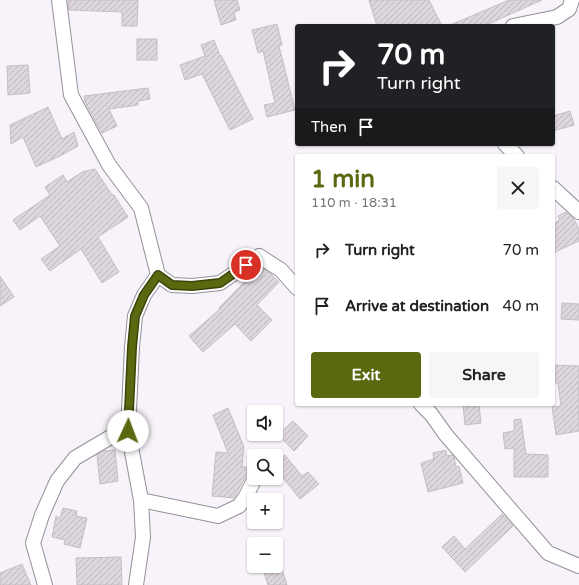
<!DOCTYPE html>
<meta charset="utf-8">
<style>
:root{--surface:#fff;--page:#f6f6f6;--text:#202124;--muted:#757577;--accent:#5b680f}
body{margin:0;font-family:"Varela Round",sans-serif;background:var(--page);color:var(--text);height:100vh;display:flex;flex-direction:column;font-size:15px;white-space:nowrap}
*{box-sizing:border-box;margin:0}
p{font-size:13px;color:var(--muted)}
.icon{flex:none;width:22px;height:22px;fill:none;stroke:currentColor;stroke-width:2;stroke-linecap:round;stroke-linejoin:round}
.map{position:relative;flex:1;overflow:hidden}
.details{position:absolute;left:295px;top:154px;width:260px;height:252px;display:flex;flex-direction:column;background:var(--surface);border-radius:4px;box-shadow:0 1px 3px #0004}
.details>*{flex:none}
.banner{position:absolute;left:295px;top:24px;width:260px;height:122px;border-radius:4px;box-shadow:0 1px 3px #0004;background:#202124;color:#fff;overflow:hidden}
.tools{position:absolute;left:247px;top:405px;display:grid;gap:8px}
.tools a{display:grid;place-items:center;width:36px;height:36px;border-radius:4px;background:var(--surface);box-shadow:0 1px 3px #0004;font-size:20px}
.pin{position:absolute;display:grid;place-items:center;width:34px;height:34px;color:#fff;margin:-17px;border:2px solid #fff;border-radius:50%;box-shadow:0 1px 4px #0007}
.me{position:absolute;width:44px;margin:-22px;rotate:2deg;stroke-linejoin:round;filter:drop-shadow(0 0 3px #0008)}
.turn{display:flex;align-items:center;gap:14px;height:84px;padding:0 16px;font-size:18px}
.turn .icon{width:52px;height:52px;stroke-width:2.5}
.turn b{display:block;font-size:28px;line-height:34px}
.then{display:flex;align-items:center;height:38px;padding:0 16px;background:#0003;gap:8px;font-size:15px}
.round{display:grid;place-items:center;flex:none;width:42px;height:42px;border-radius:4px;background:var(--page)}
.overview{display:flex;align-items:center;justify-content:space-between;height:68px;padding:0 16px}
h1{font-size:24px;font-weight:700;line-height:30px;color:var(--accent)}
.primary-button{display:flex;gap:8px;margin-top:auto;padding:8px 16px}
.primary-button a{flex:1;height:46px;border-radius:4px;background:var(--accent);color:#fff;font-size:16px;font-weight:700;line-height:46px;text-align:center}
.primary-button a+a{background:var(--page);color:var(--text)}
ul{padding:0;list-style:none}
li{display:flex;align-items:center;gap:12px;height:56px;padding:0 16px}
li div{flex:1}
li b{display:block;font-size:15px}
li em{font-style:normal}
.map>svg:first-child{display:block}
.building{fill:url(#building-hatch);stroke:#c5bec4}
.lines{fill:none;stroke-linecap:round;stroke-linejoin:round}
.minor-casing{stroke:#949097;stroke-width:16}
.minor{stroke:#fff;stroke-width:14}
.route-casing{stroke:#3b440a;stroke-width:10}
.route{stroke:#5b680f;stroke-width:7}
</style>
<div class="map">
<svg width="579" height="585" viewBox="0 0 579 585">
<defs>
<pattern id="building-hatch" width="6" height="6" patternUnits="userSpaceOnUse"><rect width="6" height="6" fill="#ddd6dc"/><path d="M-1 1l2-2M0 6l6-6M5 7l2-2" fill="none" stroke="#bdb7bc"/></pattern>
</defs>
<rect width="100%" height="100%" fill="#f8f3fa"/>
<g class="building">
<path d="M68 0H138L137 26H122V12L69 10Z"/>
<path d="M214 0H237L240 10 234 12 236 20 221 25Z"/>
<path d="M369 0H429L442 26H377Z"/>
<path d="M509 0H542L484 26H448Z"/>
<path d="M277 24 282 45 279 46 295 110 267 117 264 105 275 103 263 51 258 53 252 30Z"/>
<rect x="137" y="39" width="20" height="21"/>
<path d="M214 40 220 56 221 55 253 119 230 130 202 74 185 80 180 65 205 56 201 45Z"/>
<path d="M28 65 30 93 8 95 7 66Z"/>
<path d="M148 88 150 99 138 101V105L109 109 117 126 102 133 85 102 84 96Z"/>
<path d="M48 107 62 139 74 132 78 146 60 156 36 167 23 137 11 144 10 125Z"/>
<path d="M570 111 574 125 553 131V116Z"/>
<path d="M95 169 112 195H114L128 217 98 237 119 272 102 283 81 249 50 271 41 259 60 246 40 216 20 230 13 220 50 195 45 187 63 175 67 182 82 172Z"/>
<path d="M566 212 574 219 579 229V241L553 253V224L560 220 558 216Z"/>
<path d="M260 266 270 273 279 282 257 305 272 320 251 341 235 324 203 352 189 336 220 309 219 308Z"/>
<path d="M0 276 14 297 0 306Z"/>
<path d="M562 303 579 304V320L561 319Z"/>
<path d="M553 365 579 366V431L556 435 552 407 561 406 558 383H553Z"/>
<path d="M463 404H479L481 423 465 425Z"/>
<path d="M266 406 267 412H254V434H270L271 436 254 439 249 408Z"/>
<path d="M228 408 244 447 242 467H247L246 476 234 498 212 496 216 452 228 453 213 415Z"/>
<path d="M521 419 526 454 548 455V477H514V448L505 449 503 433 514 431V420Z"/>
<path d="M293 421 308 436 294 451 278 435Z"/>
<path d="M115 450 118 481 100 484 97 455 103 451Z"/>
<path d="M446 450 447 456 452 455 454 457 456 467 459 466 463 483 428 492 421 463 434 459 433 453Z"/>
<path d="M285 455 302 476 308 472 319 484 300 499 276 469V463Z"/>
<path d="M63 508 77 511 76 516 87 518 80 548 64 544 65 540 52 537 56 516 60 518Z"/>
<path d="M502 514 513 526 465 572 442 547 454 536 465 549Z"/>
<path d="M121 557 122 585H77L76 558Z"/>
<path d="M22 564 31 585H0V573Z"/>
<path d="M262 566H281L287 585H268Z"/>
</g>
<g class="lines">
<g class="minor-casing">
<g id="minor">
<path d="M59 0 71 95 109 165 141 208 158 275 144 295 135 316 132 347 128 431 141 500 143 537 136 585"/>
<path d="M513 26 557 17 569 9 572 0"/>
<path d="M505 144 517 156"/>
<path d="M553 188 579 212"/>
<path d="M158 275 172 285 192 286 220 283 259 256 281 270 297 288"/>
<path d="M421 404 431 414 446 435 548 553 579 566"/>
<path d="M141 500 218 516 239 506 246 496 255 478"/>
<path d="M45 585 33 543 42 515 57 481 75 458 114 435 128 431"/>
</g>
</g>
<use href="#minor" class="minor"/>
</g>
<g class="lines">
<g class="route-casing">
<path id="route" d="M128 431 132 347 135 316 144 295 158 275 172 285 192 286 220 283 246 265"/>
</g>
<use href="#route" class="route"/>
</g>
</svg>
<div class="tools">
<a><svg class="icon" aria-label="sound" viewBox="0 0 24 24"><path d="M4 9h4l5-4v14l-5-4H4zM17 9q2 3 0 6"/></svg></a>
<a><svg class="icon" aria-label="search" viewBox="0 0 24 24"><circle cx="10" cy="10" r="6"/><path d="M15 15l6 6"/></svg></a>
<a>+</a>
<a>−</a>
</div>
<div class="pin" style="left:246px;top:265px;background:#d93025"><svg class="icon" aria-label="arrive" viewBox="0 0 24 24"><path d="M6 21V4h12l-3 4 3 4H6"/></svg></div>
<svg class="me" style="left:128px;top:431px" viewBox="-20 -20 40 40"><circle r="19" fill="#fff"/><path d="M0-13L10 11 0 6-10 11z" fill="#5b680f"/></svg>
<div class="banner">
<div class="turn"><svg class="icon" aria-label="right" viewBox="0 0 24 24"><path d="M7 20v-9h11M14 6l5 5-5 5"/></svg><div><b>70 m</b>Turn right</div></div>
<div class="then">Then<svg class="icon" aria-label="arrive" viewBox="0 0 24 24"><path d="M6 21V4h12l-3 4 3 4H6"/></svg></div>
</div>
<section class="details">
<div class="overview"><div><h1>1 min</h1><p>110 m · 18:31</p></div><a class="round"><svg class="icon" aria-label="close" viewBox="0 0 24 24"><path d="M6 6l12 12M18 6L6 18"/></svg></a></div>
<ul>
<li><svg class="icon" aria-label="right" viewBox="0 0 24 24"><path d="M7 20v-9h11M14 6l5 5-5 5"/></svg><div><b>Turn right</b></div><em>70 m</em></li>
<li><svg class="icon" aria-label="arrive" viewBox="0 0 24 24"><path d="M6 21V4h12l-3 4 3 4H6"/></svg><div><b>Arrive at destination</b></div><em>40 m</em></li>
</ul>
<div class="primary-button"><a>Exit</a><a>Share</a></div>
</section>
</div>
